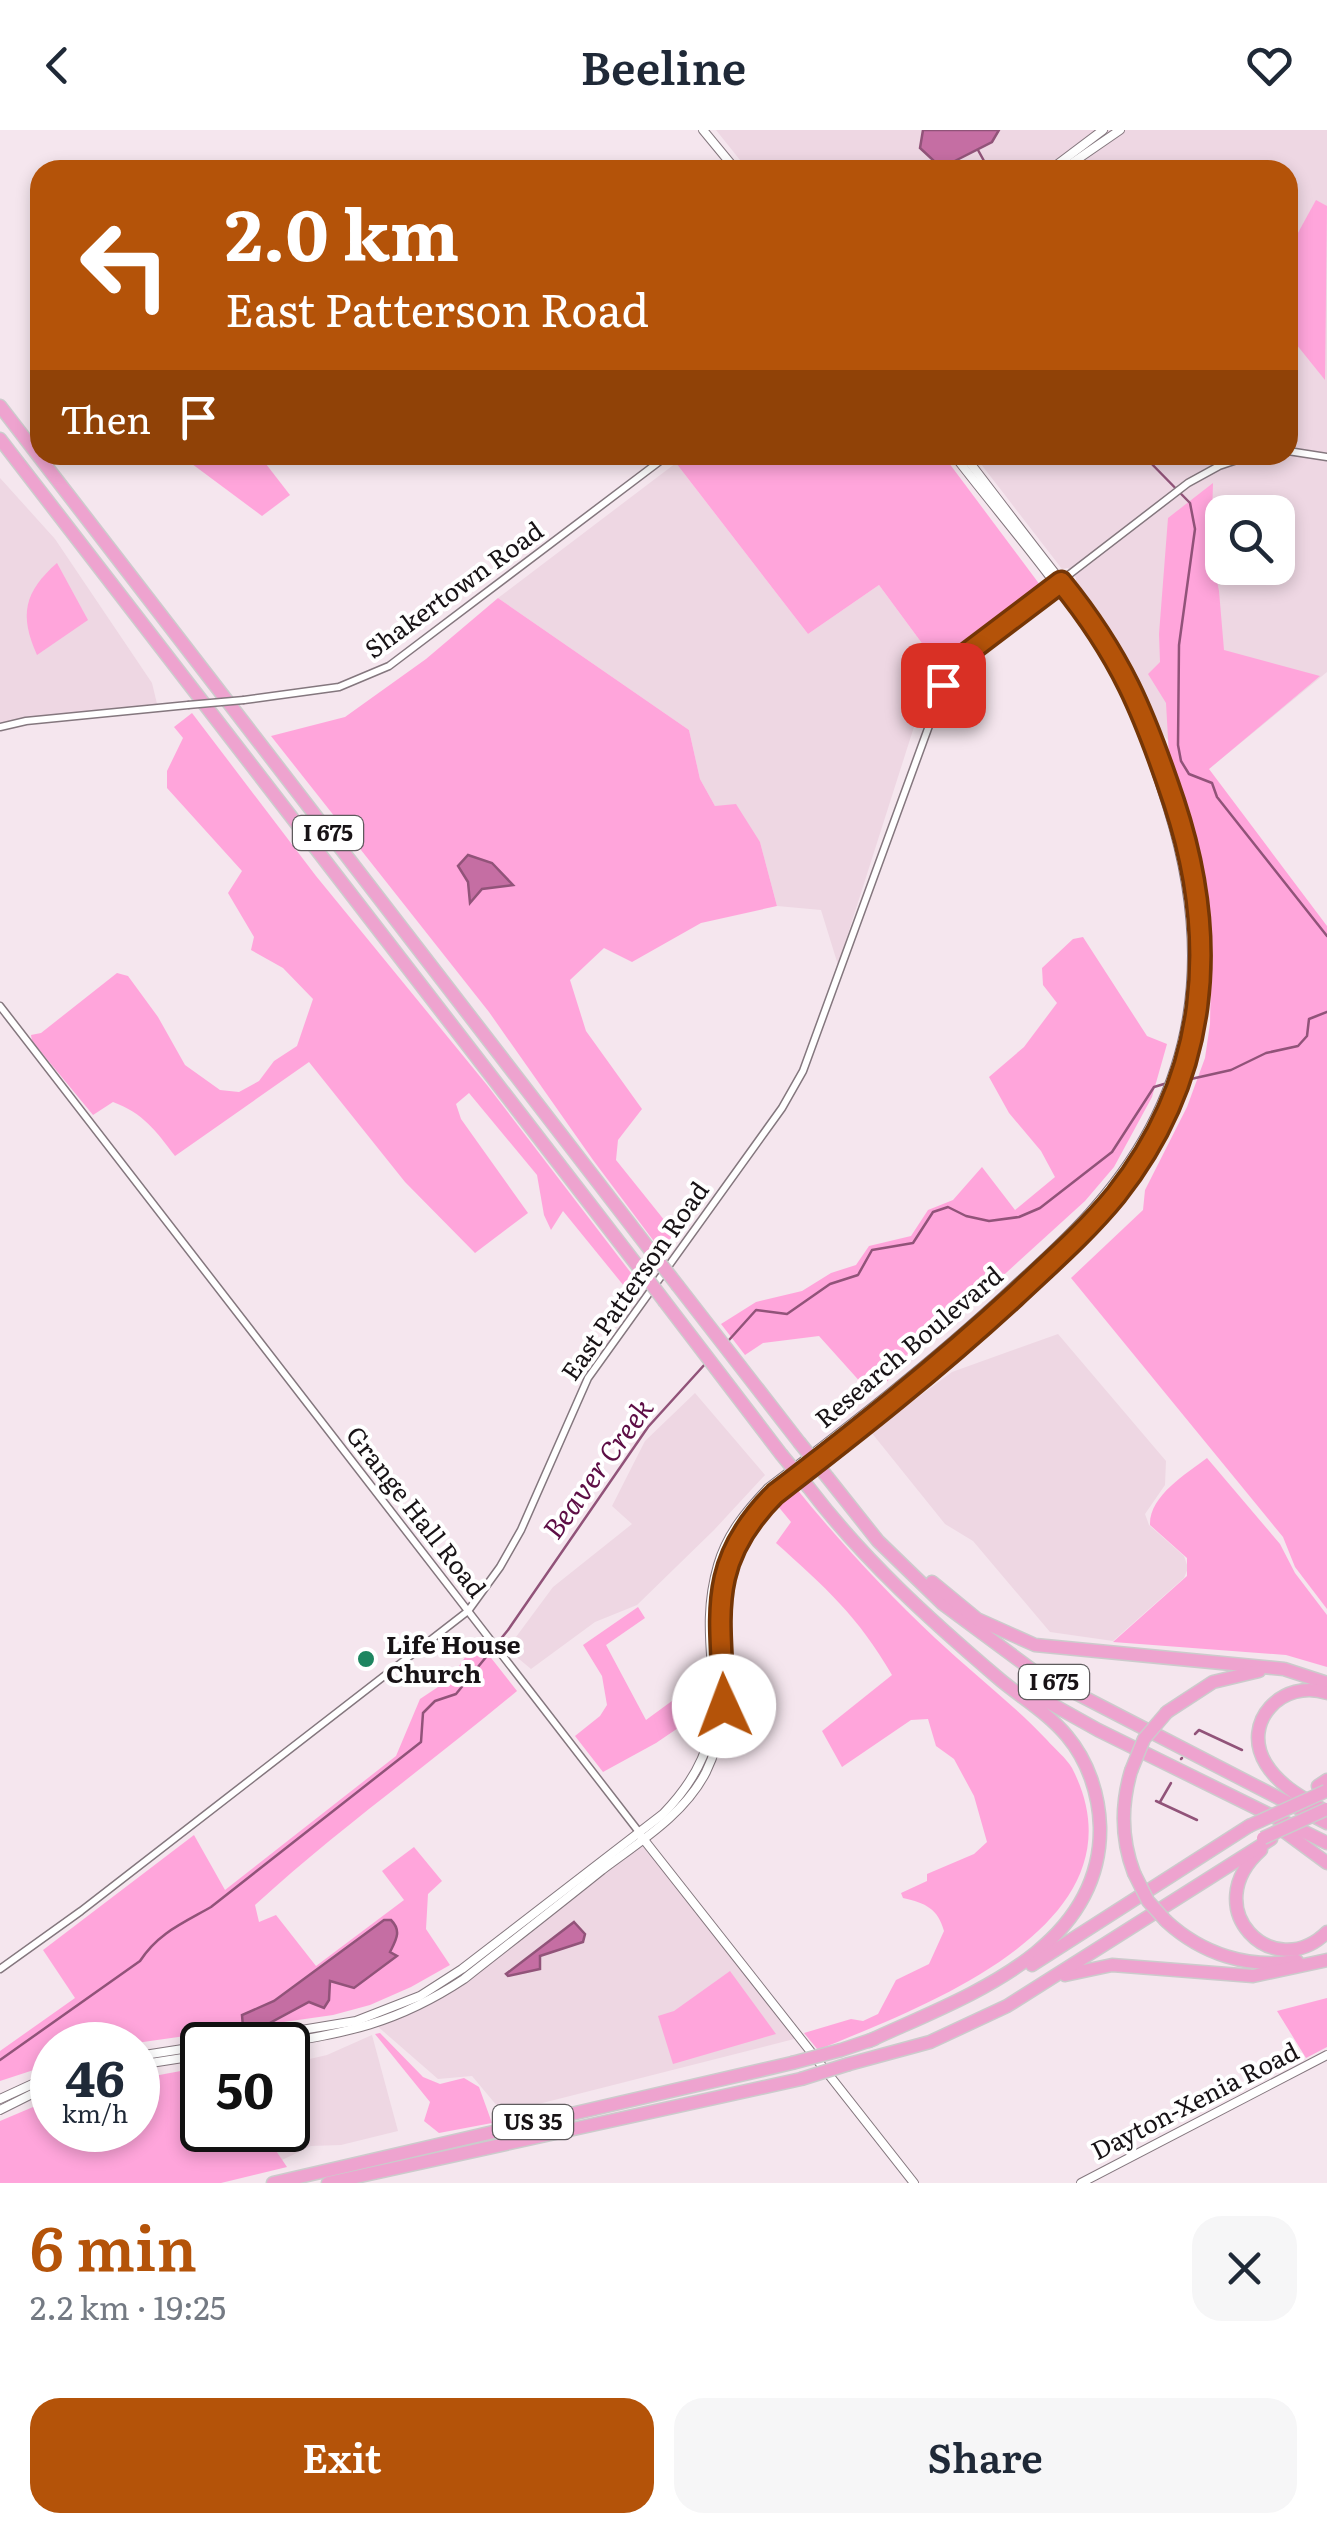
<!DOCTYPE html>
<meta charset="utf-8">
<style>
:root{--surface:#fff;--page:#f6f6f7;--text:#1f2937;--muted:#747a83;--accent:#b45309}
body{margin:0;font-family:Literata,serif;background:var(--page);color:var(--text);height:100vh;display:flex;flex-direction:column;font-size:38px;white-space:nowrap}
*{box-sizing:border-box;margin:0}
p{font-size:32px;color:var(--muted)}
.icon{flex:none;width:55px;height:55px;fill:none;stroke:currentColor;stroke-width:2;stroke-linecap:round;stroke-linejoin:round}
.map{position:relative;height:2053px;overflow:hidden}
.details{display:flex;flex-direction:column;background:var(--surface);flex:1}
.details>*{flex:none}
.guide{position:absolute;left:30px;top:30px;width:1268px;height:305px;border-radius:30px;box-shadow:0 5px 15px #0003;background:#b45309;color:#fff;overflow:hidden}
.tools{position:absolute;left:1205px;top:365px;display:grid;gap:20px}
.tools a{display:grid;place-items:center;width:90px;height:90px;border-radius:20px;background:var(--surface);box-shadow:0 5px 15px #0003;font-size:50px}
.speed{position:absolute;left:30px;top:1892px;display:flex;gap:20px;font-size:50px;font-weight:700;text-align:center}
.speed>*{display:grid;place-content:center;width:130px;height:130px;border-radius:50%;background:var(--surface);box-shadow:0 5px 15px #0003;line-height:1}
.speed small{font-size:25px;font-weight:400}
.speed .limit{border:5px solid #111;border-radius:15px;background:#fff;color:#111}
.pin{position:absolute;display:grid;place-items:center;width:85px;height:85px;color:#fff;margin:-42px;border-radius:20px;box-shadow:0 5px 15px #0006}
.me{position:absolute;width:110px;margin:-55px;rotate:358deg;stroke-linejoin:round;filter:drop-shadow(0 0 8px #0008)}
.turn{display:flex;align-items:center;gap:35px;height:210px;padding:0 30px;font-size:45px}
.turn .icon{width:130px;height:130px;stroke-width:2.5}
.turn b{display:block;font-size:70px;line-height:85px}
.then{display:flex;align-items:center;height:95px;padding:0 30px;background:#0003;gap:20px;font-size:38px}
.round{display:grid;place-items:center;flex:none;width:105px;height:105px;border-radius:30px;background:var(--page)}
.overview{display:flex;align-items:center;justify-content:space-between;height:170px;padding:0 30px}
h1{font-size:60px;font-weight:600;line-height:75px;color:var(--accent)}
.button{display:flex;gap:20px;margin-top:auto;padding:20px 30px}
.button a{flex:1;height:115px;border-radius:30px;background:var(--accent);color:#fff;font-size:40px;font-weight:600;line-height:115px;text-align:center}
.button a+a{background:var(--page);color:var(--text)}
header{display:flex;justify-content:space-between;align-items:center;height:130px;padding:0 30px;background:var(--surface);font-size:45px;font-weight:600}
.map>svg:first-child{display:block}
.built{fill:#eed7e3;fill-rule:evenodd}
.green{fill:#ffa5db}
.water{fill:#c56ea3;stroke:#915379;stroke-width:2.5}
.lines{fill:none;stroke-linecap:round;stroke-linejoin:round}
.stream{stroke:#915379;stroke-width:2.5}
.tertiary-casing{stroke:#84777e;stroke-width:9}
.secondary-casing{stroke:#84777e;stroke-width:10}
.motorway-casing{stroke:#cccbcc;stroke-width:15}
.tertiary{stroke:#fff;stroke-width:6}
.secondary{stroke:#fff;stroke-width:8}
.motorway{stroke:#eea3cf;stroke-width:12}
.tertiary-bridge-casing{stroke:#84777e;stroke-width:9;stroke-linecap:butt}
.motorway-bridge-casing{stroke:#cccbcc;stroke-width:15;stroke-linecap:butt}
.tertiary-bridge{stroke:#fff;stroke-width:6}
.motorway-bridge{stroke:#eea3cf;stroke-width:12}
.route-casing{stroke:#753606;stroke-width:25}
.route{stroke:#b45309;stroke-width:18}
.poi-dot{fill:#1e8560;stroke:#fff;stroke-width:4}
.labels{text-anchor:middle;stroke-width:8;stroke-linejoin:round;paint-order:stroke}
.shield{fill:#fff;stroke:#5d5a5c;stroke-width:2.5}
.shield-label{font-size:22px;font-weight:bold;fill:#181316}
.street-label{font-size:25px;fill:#181316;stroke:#fff}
.poi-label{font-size:25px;font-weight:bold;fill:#181316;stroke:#fff;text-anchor:start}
.water-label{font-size:28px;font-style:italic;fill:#5d0d45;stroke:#fff}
</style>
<header><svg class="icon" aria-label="back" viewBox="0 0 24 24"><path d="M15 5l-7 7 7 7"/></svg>Beeline<svg class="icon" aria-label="heart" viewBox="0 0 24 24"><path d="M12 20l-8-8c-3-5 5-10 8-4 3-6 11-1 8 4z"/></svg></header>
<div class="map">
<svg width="1327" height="2053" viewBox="0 0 1327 2053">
<rect width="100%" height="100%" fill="#f5e6ee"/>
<g class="built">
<path d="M716 0H1327V542L1209 639 1178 622 1150 589 1117 522 1075 461 1076 448 1068 438 1062 439 974 325H1288V40H748ZM1222 382H1278V438H1222Z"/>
<path d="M676 333 808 504 879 455 935 531 838 835 821 780 777 776 760 712 715 676 700 649 689 600 498 468Z"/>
<path d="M0 348 55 409 152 553 158 578 26 591 0 597Z"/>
<path d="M1058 1204 1166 1331 1165 1355 1145 1384 1149 1395 1184 1426 1188 1438 1184 1448 1113 1511 1050 1502 973 1411 945 1394 871 1302 952 1242Z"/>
<path d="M695 1263 765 1345 714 1400 637 1475 595 1492 531 1539 507 1519 553 1457 632 1394 612 1376 645 1311Z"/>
<path d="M643 1708 798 1908 503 1983 472 1946 438 1949 376 1895 431 1871Z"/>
<path d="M372 1905 398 2001 341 2015 311 2016 282 2030 262 2000H288V1934L327 1925Z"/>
</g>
<g class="green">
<path d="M1316 70 1327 76 1325 250 1288 204V121Z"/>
<path d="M180 325H259L290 365 262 386Z"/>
<path d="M688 325H943L1040 455 935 531 879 455 808 504 676 333Z"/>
<path d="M1213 353 1211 421 1219 461 1224 520 1320 546 1209 639 1327 796V1479L1295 1437 1283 1407 1071 1148 1143 1080 1145 1060 1187 977 1205 928 1210 894 1211 843 1207 754 1169 626 1166 573 1148 544 1160 532 1159 504 1168 388Z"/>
<path d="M57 433 88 490 37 525C19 485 24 462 57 433Z"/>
<path d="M498 468 689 600 700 649 715 676 736 674 760 712 777 776 701 793 632 832 604 818 570 850 586 901 642 979 618 1010 616 1030 673 1101 665 1126 593 1030 489 882 271 606 345 587 426 529Z"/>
<path d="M192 583 316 746 487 955 641 1156 626 1176 624 1156 563 1081 551 1100 544 1085 537 1045 469 963 456 974 461 989 528 1083 475 1123 405 1052 309 932 175 1026C156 1001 143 983 113 972L93 985 32 911 31 905 41 903 117 843 128 846 158 887 185 935 220 960 239 962 259 951 274 931 297 916 313 869 283 838 251 820 254 807 228 763 242 741 167 658V641L183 608 174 597Z"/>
<path d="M1083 807 1147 906 1167 914 1152 967 1114 1037 1085 1071 872 1265 819 1206 763 1213 745 1225 721 1194 756 1172 802 1161 831 1143 856 1135 869 1116 911 1106 928 1080 953 1070 982 1037 1015 1080 1055 1047 1041 1021 1009 983 989 947 1024 917 1057 873 1043 855 1042 838 1073 809Z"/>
<path d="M1207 1328 1280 1414 1295 1443 1327 1485V1537L1286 1525 1113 1512 1187 1446V1428L1150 1395C1149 1366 1186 1344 1207 1328Z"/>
<path d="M796 1358C839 1411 885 1461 935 1508 972 1543 1012 1573 1047 1610 1055 1619 1066 1628 1072 1638 1152 1793 924 1876 818 1920L804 1903 851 1889 863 1891 878 1884 896 1850 929 1834 944 1801C938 1779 926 1773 903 1768L901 1763 927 1751V1744L974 1724 987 1712 974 1666 954 1629 936 1616 928 1589 911 1590 842 1637 822 1601 892 1545C858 1486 825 1457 776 1413L791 1392 777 1375Z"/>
<path d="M638 1477 645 1488 606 1515 646 1590 706 1546 709 1577 656 1613 603 1642 575 1606 600 1586 607 1575 602 1546 583 1515Z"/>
<path d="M477 1510 517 1561C431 1633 338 1699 255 1775L259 1792 276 1785 316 1836 404 1770 382 1741 414 1717 442 1751 428 1764 426 1799 450 1835 411 1857 370 1875 333 1885 122 1915H52V1934L0 1951V1921L75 1868 43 1820 194 1705 225 1760 396 1626 420 1569 450 1549Z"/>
<path d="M730 1841 776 1904 673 1934 658 1886 674 1881Z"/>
<path d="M1327 1868V1917L1306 1928 1277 1881Z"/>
<path d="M380 1903 423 1947 440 1954 464 1948 479 1957 492 1993 439 2003 424 1991 430 1972 375 1904Z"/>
<path d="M202 1937V2000H262L287 2037 221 2053H0V1991L52 1969V2000H138V1949Z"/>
</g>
<g class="water">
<path d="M923 0H999L992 12 945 36 935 32 920 18Z"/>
<path d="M468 725 492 733 513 755 482 759 470 773 468 752 458 736Z"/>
<path d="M384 1790H391C402 1801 396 1810 390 1822L397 1826 354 1858 330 1851 329 1870 324 1878 309 1872 266 1895 243 1897 242 1885 274 1871Z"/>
<path d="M574 1792 585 1804 583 1812 540 1826V1839L508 1846 506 1844Z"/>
</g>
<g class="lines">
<g class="stream">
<path d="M978 20 989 40"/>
<path d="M1143 325 1190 373 1195 399 1179 515 1178 615 1181 631 1189 644 1212 653 1217 667 1327 806"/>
<path d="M1182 951 1231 940 1266 923 1298 916 1307 906 1309 889 1327 882"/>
<path d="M729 1210 756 1180 787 1184 830 1154 858 1145 872 1120 913 1113 933 1082 948 1077 966 1086 989 1091 1019 1087 1040 1078 1112 1022 1154 957 1164 954"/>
<path d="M1195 1604 1199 1600 1242 1620"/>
<path d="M1181 1629 1182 1628"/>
<path d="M1156 1671 1197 1690"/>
<path d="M1160 1672 1171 1653"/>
<path d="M0 1930 140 1831C158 1803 183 1793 211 1777L421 1612 423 1583 435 1571 456 1564 508 1500 648 1297 706 1233"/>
</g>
<g class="tertiary-casing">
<g id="tertiary">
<path d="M1288 321 1327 327"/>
<path d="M244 570 339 557 389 536 668 325"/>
<path d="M0 597 26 591 188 575"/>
<path d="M0 876 639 1702"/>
<path d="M0 1839 81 1781 468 1481 500 1437 521 1400 588 1248 782 978 803 941 949 541 962 527 1188 353 1219 336 1252 325"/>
</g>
</g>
<g class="secondary-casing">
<g id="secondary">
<path d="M703 0 736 40"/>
<path d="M1050 40 1103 0"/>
<path d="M1062 40 1120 0"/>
<path d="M641 1706 914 2053"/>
<path d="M211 1915 356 1891 420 1866 462 1839 663 1684C753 1591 689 1534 718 1435 727 1404 746 1381 768 1358 849 1296 928 1235 1003 1166 1034 1137 1067 1109 1095 1076 1198 958 1213 824 1168 679 1153 631 1137 582 1112 538 1068 462 1007 394 954 325"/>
<path d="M268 1915C346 1903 396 1894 464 1849 510 1813 556 1777 602 1740 639 1712 684 1685 706 1642 738 1578 709 1513 723 1447 730 1414 752 1388 775 1364 857 1301 938 1237 1014 1167 1049 1134 1086 1102 1116 1065 1210 947 1220 811 1174 672 1155 614 1136 557 1102 505 1090 486 1074 469 1061 451 1028 409 996 367 964 325"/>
<path d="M138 1926 202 1916"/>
<path d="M138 1935 202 1925"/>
<path d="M0 1969 52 1945"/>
<path d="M0 1980 52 1954"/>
<path d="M1081 2053 1327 1925"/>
</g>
</g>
<g class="motorway-casing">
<g id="motorway">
<path d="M0 276 657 1129"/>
<path d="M0 309 643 1143"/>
<path d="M678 1156 799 1312"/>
<path d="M665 1172 781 1324"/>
<path d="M828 1348 878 1411 943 1474 1035 1542 1327 1693"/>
<path d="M809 1358C864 1430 929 1489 997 1547 1020 1567 1047 1582 1067 1606 1088 1631 1099 1664 1100 1697 1102 1822 961 1868 869 1911"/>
<path d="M932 1452 977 1489 1035 1515 1284 1539 1327 1553"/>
<path d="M1030 1562 1098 1600 1327 1713"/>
<path d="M1327 1563C1283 1548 1240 1592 1266 1634 1280 1657 1305 1669 1327 1682"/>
<path d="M1167 1582 1213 1552 1259 1541"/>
<path d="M1131 1641C1121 1675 1121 1709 1134 1743"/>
<path d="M1318 1656 1327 1650"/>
<path d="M1281 1699 1327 1733"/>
<path d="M1261 1720C1196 1778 1273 1855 1327 1802"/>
<path d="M1166 1791C1202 1824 1248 1839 1297 1831"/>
<path d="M1032 1835 1249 1696"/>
<path d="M1065 1845 1112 1835 1253 1846 1327 1830"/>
<path d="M841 1920 874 1909"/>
<path d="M849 1934 930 1912 1007 1876 1271 1709"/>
<path d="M273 2053 792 1933"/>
<path d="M328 2053 801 1949"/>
</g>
</g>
<use href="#tertiary" class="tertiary"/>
<use href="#secondary" class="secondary"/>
<use href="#motorway" class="motorway"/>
<g class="tertiary-bridge-casing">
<path id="tertiary-bridge" d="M188 575 244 570"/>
</g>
<g class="motorway-bridge-casing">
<g id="motorway-bridge">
<path d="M657 1129 678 1156"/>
<path d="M643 1143 665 1172"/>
<path d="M799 1312 828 1348"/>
<path d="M781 1324 809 1358"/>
<path d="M1131 1641 1144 1609 1167 1582"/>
<path d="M1249 1696 1326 1661"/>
<path d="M1263 1708 1327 1679"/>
<path d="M1134 1743 1148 1771 1166 1791"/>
<path d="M792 1933 841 1920"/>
<path d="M801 1949 849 1934"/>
</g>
</g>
<use href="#tertiary-bridge" class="tertiary-bridge"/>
<use href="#motorway-bridge" class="motorway-bridge"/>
</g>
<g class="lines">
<g class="route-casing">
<path id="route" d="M724 1576C721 1486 705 1434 775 1364 857 1301 938 1237 1014 1167 1049 1134 1086 1102 1116 1065 1209 947 1220 811 1174 672 1144 582 1121 526 1061 452L962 527 943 555"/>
</g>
<use href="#route" class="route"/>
</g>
<circle class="poi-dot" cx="366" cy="1529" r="10"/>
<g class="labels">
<g class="shield">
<rect x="293" y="686" width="70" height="34" rx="8"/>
<rect x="1019" y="1535" width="70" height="34" rx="8"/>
<rect x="493" y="1975" width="80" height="34" rx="8"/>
</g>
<g class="shield-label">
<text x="328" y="711">I 675</text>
<text x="1054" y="1560">I 675</text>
<text x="533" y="2000">US 35</text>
</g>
<g class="street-label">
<text transform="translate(454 460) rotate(-36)" y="9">Shakertown Road</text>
<text transform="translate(635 1151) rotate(-55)" y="9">East Patterson Road</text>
<text transform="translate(909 1217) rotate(-40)" y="9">Research Boulevard</text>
<text transform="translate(416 1382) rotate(52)" y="9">Grange Hall Road</text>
<text transform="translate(1195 1971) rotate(-27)" y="9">Dayton-Xenia Road</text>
</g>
<g class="poi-label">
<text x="386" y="1524">Life House<tspan x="386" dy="29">Church</tspan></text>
</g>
<g class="water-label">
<text transform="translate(598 1339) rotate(-54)" y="10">Beaver Creek</text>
</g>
</g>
</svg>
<div class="tools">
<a><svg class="icon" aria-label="search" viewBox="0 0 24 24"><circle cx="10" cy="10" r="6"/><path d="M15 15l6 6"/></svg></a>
</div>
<div class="speed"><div>46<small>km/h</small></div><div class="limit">50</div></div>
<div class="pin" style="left:943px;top:555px;background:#d93025"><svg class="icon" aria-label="arrive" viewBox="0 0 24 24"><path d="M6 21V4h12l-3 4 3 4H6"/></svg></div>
<svg class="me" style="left:724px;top:1576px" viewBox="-20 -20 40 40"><circle r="19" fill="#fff"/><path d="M0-13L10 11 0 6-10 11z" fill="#b45309"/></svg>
<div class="guide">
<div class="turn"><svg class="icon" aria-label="left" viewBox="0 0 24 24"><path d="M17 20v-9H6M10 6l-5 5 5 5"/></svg><div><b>2.0 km</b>East Patterson Road</div></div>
<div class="then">Then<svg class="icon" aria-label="arrive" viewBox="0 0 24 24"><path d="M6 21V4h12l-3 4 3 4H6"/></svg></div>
</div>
</div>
<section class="details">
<div class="overview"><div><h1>6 min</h1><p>2.2 km · 19:25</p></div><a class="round"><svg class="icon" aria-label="close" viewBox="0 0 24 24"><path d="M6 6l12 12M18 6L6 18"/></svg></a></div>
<div class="button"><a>Exit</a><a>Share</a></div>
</section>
